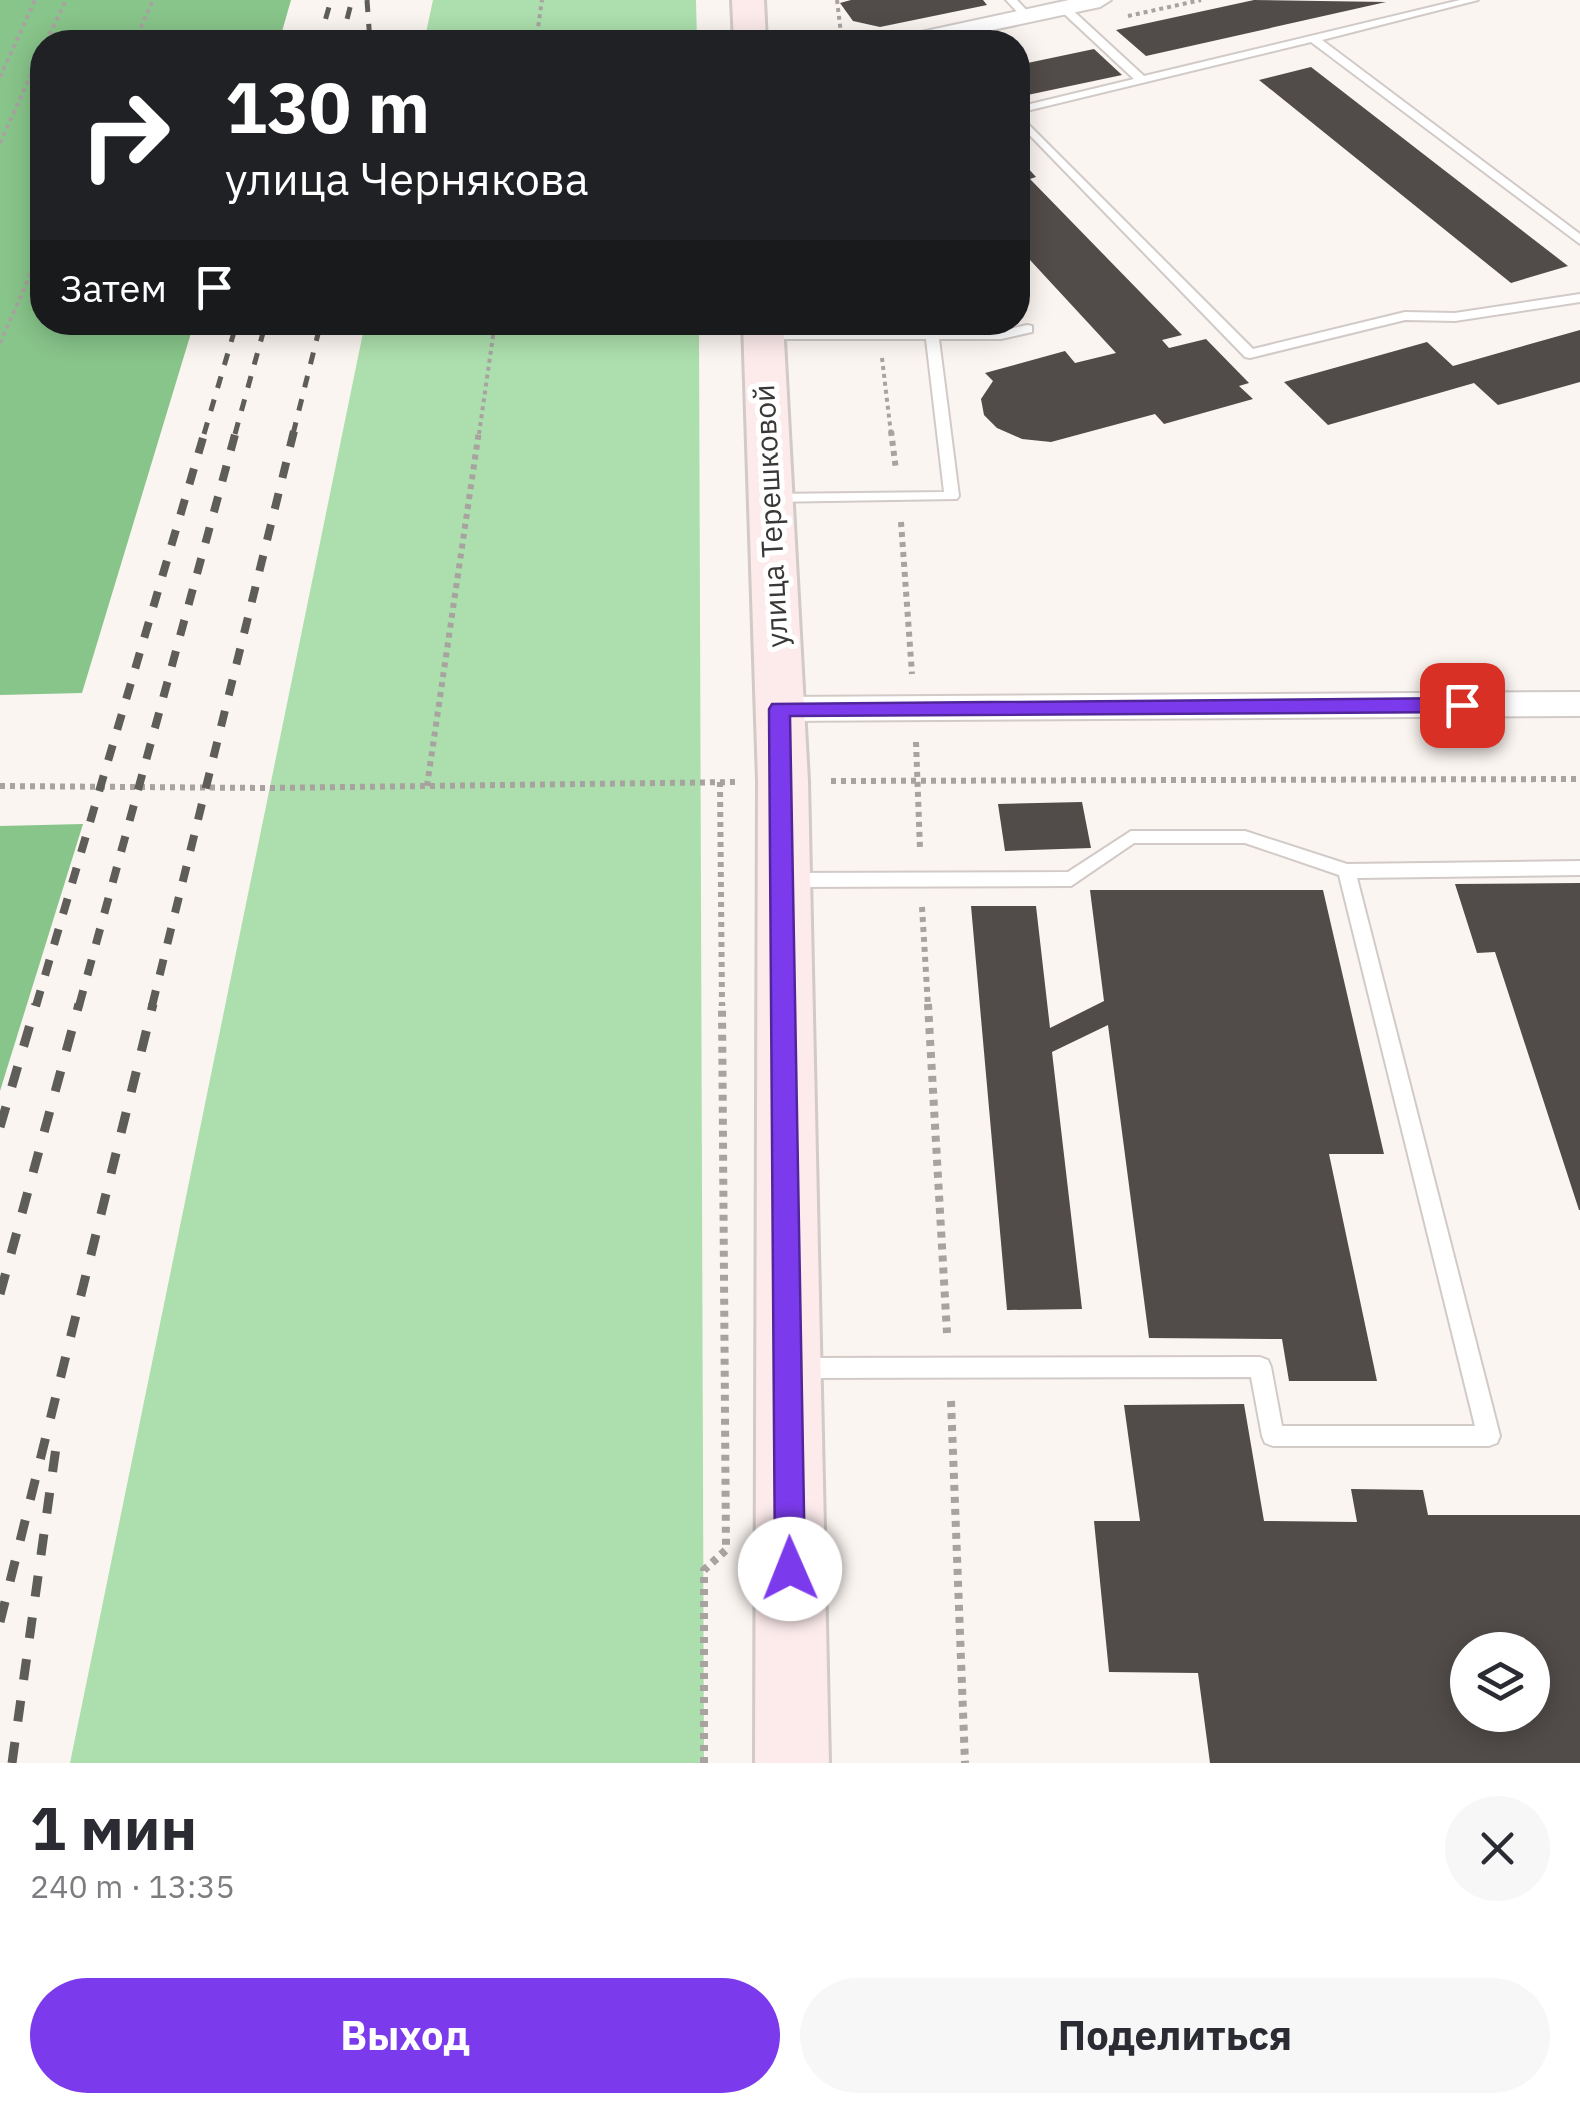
<!DOCTYPE html>
<html lang="ru">
<meta charset="utf-8">
<style>
:root{--surface:#fff;--page:#f7f7f7;--text:#2b2b33;--muted:#7c7c81;--accent:#7c3aed}
body{margin:0;font-family:"IBM Plex Sans",sans-serif;background:var(--page);color:var(--text);height:100vh;display:flex;flex-direction:column;font-size:38px;white-space:nowrap}
*{box-sizing:border-box;margin:0}
p{font-size:32px;color:var(--muted)}
.icon{flex:none;width:55px;height:55px;fill:none;stroke:currentColor;stroke-width:2;stroke-linecap:round;stroke-linejoin:round}
.map{position:relative;height:1763px;overflow:hidden}
.drawer{display:flex;flex-direction:column;background:var(--surface);flex:1}
.drawer>*{flex:none}
.hud{position:absolute;left:30px;top:30px;width:1000px;height:305px;border-radius:40px;box-shadow:0 5px 25px #0003;background:#202124;color:#fff;overflow:hidden}
.buttons{position:absolute;left:1450px;top:1632px;display:grid;gap:20px}
.buttons a{display:grid;place-items:center;width:100px;height:100px;border-radius:50%;background:var(--surface);box-shadow:0 5px 25px #0003;font-size:50px}
.pin{position:absolute;display:grid;place-items:center;width:85px;height:85px;color:#fff;margin:-42px;border-radius:20px;box-shadow:0 5px 15px #0006}
.me{position:absolute;width:110px;margin:-55px;rotate:359deg;stroke-linejoin:round;filter:drop-shadow(0 0 8px #0008)}
.turn{display:flex;align-items:center;gap:35px;height:210px;padding:0 30px;font-size:45px}
.turn .icon{width:130px;height:130px;stroke-width:2.5}
.turn b{display:block;font-size:70px;line-height:85px}
.then{display:flex;align-items:center;height:95px;padding:0 30px;background:#0003;gap:20px;font-size:38px}
.round{display:grid;place-items:center;flex:none;width:105px;height:105px;border-radius:52px;background:var(--page)}
.head{display:flex;align-items:center;justify-content:space-between;height:170px;padding:0 30px}
h1{font-size:60px;font-weight:700;line-height:75px}
.button{display:flex;gap:20px;margin-top:auto;padding:20px 30px}
.button a{flex:1;height:115px;border-radius:60px;background:var(--accent);color:#fff;font-size:40px;font-weight:700;line-height:115px;text-align:center}
.button a+a{background:var(--page);color:var(--text)}
.map>svg:first-child{display:block}
.green{fill:#acdfad}
.forest{fill:#88c58a}
.building{fill:#514b49;fill-rule:evenodd}
.lines{fill:none;stroke-linecap:round;stroke-linejoin:round}
.service-casing{stroke:#d1cac7;stroke-width:4}
.minor-casing{stroke:#d1cac7;stroke-width:4}
.secondary-casing{stroke:#d1cac7;stroke-width:6}
.path-far2{stroke:#a8a3a0;stroke-width:4;stroke-dasharray:4 4;stroke-linecap:butt}
.path-far1{stroke:#a8a3a0;stroke-width:6;stroke-dasharray:5 5;stroke-linecap:butt}
.path{stroke:#a8a3a0;stroke-width:8;stroke-dasharray:6 6;stroke-linecap:butt}
.service{fill:#fff;fill-rule:evenodd}
.minor{fill:#fff;fill-rule:evenodd}
.secondary{fill:#fdebec;fill-rule:evenodd}
.rail-far2{stroke:#5f5d5a;stroke-width:5;stroke-dasharray:12 12;stroke-linecap:butt}
.rail-far1{stroke:#5f5d5a;stroke-width:8;stroke-dasharray:16 16;stroke-linecap:butt}
.rail{stroke:#5f5d5a;stroke-width:9;stroke-dasharray:21 21;stroke-linecap:butt}
.route{fill:#7c3aed;stroke:#51269a;stroke-width:2.5}
.labels{text-anchor:middle;stroke-width:10;stroke-linejoin:round;paint-order:stroke}
.street-label{font-size:30px;fill:#3a3836;stroke:#fff}
</style>
<div class="map">
<svg width="1580" height="1763" viewBox="0 0 1580 1763">
<rect width="100%" height="100%" fill="#fbf5f1"/>
<g class="green">
<path d="M433 0H696L697 42H424Z"/>
<path d="M365 323H699L704 1763H70Z"/>
</g>
<g class="forest">
<path d="M0 0H291L279 42H42V322L194 323 82 693 0 695Z"/>
<path d="M83 824 0 1091V826Z"/>
</g>
<g class="building">
<path d="M851 0H983L987 5 880 27 853 21 840 3Z"/>
<path d="M1254 0 1386 2 1146 56 1116 30Z"/>
<path d="M1094 49 1122 75 1018 97V65Z"/>
<path d="M1311 67 1568 266 1511 283 1259 80Z"/>
<path d="M1018 157 1036 177 1030 179 1182 335 1162 340 1169 348 1206 339 1249 383 1239 386 1253 399 1164 424 1155 414 1051 442 1022 439 997 428 984 415 981 399 993 381 985 373 1065 351 1075 363 1116 353 1018 247Z"/>
<path d="M1580 330V382L1498 405 1474 383 1328 425 1284 382 1427 342 1453 366Z"/>
<path d="M1082 802 1091 848 1005 851 998 804Z"/>
<path d="M1580 883V1210H1579L1495 952 1477 953 1455 884Z"/>
<path d="M1090 890H1323L1384 1154H1329L1377 1381H1289L1282 1339 1149 1338 1108 1025 1052 1052 1082 1309 1007 1310 971 906H1036L1050 1028 1104 1001Z"/>
<path d="M1244 1404 1264 1521 1357 1522 1351 1489 1423 1490 1428 1515H1580V1763H1210L1198 1673 1109 1672 1094 1521H1140L1124 1405ZM1468 1650H1532V1715H1468Z"/>
</g>
<g class="lines">
<g class="service-casing">
<g id="service">
<path d="M1006 0H1017L1032 16 1023 18Z"/>
<path d="M1460 0H1478L1322 40 1580 234V244L1311 42 1018 113V107L1134 79 1060 10V6H1068L1144 76Z"/>
<path d="M1018 114 1253 349 1405 312 1455 313 1580 294V302L1455 321 1405 320 1250 358 1245 357 1018 123Z"/>
<path d="M1027 325 1032 326V332L1001 339H939L959 496 957 499 766 502V496L771 494 944 492 926 339H764L759 338V332L1001 331Z"/>
<path d="M1131 831H1245L1347 864 1580 861V875L1357 878 1500 1436 1497 1443 1489 1446H1273L1265 1443 1262 1436 1251 1377 799 1378 791 1375 788 1368 791 1361 799 1358 1260 1357 1268 1360 1271 1367 1282 1426H1475L1339 875 1245 843H1134L1071 886 786 887 780 885 777 880 780 875 786 873 1068 872Z"/>
</g>
</g>
<g class="minor-casing">
<g id="minor">
<path d="M1069 0H1111L1100 7 937 42H895L907 35Z"/>
<path d="M1580 692V716L780 721 768 718 763 709 768 700 780 697Z"/>
</g>
</g>
<g class="secondary-casing">
<g id="secondary">
<path d="M732 0H764L766 42H734Z"/>
<path d="M743 322H783L808 781 829 1763H755L758 781Z"/>
</g>
</g>
<g class="path-far2">
<path d="M837 0 842 42"/>
<path d="M1128 16 1201 0"/>
<path d="M46 42 66 0"/>
<path d="M134 42 153 0"/>
<path d="M536 42 542 0"/>
<path d="M0 77 35 0"/>
<path d="M0 143 42 50"/>
<path d="M0 343 42 248"/>
<path d="M882 358 891 434"/>
<path d="M479 434 495 322"/>
</g>
<g class="path-far1">
<path d="M891 431 896 470"/>
<path d="M901 522 912 674"/>
<path d="M916 742 920 849"/>
<path d="M831 781 1580 779"/>
<path d="M720 782 722 1006"/>
<path d="M0 786 269 788 739 782"/>
<path d="M427 786 479 431"/>
<path d="M922 907 928 1006"/>
</g>
<g class="path">
<path d="M928 1004 947 1333"/>
<path d="M951 1401 965 1763"/>
<path d="M704 1763V1570L726 1550 722 1004"/>
</g>
<use href="#service" class="service"/>
<use href="#minor" class="minor"/>
<use href="#secondary" class="secondary"/>
<g class="rail-far2">
<path d="M367 0 370 42"/>
<path d="M319 42 331 0"/>
<path d="M341 42 352 0"/>
<path d="M204 434 237 322"/>
<path d="M235 434 266 322"/>
<path d="M293 434 321 322"/>
</g>
<g class="rail-far1">
<path d="M36 1006 205 431"/>
<path d="M79 1006 236 431"/>
<path d="M152 1006 294 431"/>
</g>
<g class="rail">
<path d="M0 1127 36 1004"/>
<path d="M0 1294 79 1004"/>
<path d="M0 1622 153 1004"/>
<path d="M12 1763 57 1440"/>
</g>
</g>
<path class="route" d="M1462 698 1473 705 1462 712 790 716 805 1569 801 1580 790 1584 780 1580 775 1569 769 709 772 704Z"/>
<g class="labels">
<g class="street-label">
<text transform="translate(771 516) rotate(-93)" y="10">улица Терешковой</text>
</g>
</g>
</svg>
<div class="buttons">
<a><svg class="icon" aria-label="layers" viewBox="0 0 24 24"><path d="M12 4l9 5-9 5-9-5zM3 14l9 5 9-5"/></svg></a>
</div>
<div class="pin" style="left:1462px;top:705px;background:#d93025"><svg class="icon" aria-label="arrive" viewBox="0 0 24 24"><path d="M6 21V4h12l-3 4 3 4H6"/></svg></div>
<svg class="me" style="left:790px;top:1569px" viewBox="-20 -20 40 40"><circle r="19" fill="#fff"/><path d="M0-13L10 11 0 6-10 11z" fill="#7c3aed"/></svg>
<div class="hud">
<div class="turn"><svg class="icon" aria-label="right" viewBox="0 0 24 24"><path d="M7 20v-9h11M14 6l5 5-5 5"/></svg><div><b>130 m</b>улица Чернякова</div></div>
<div class="then">Затем<svg class="icon" aria-label="arrive" viewBox="0 0 24 24"><path d="M6 21V4h12l-3 4 3 4H6"/></svg></div>
</div>
</div>
<section class="drawer">
<div class="head"><div><h1>1 мин</h1><p>240 m · 13:35</p></div><a class="round"><svg class="icon" aria-label="close" viewBox="0 0 24 24"><path d="M6 6l12 12M18 6L6 18"/></svg></a></div>
<div class="button"><a>Выход</a><a>Поделиться</a></div>
</section>
